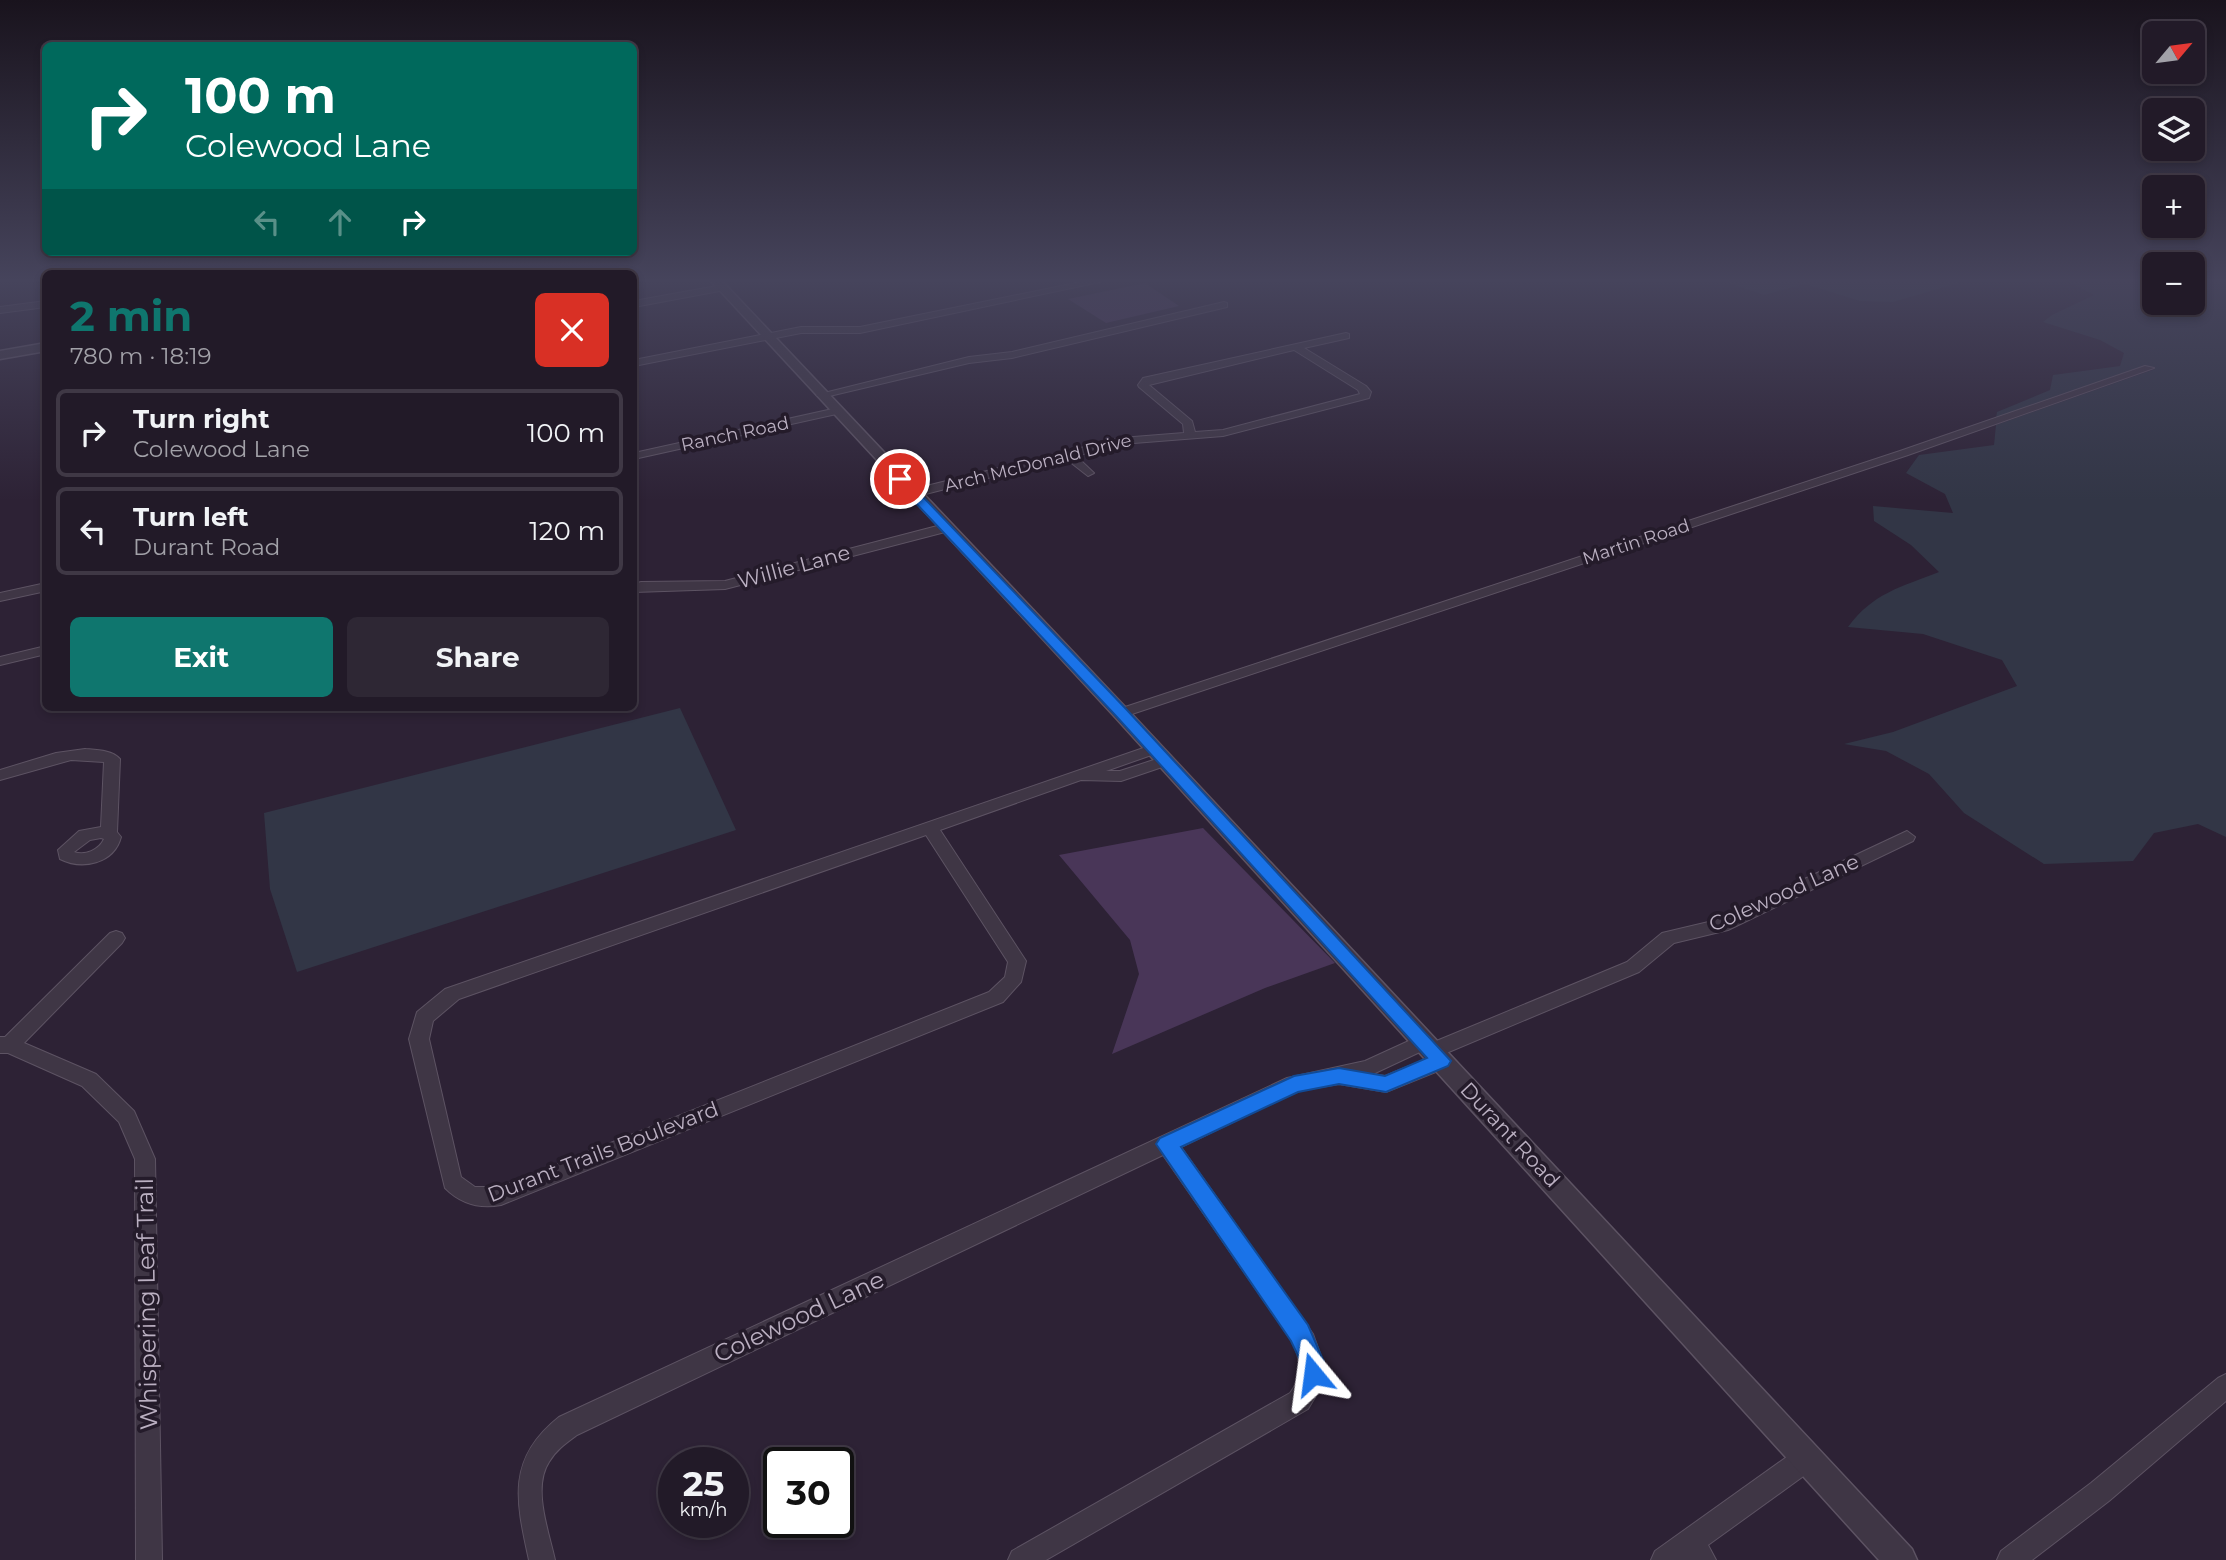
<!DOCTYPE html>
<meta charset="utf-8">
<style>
:root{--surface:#221a28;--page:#2e2734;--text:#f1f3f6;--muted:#a2a1a8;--line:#3f3845;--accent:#0f766e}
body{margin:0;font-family:Montserrat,sans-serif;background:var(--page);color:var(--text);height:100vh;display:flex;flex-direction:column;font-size:26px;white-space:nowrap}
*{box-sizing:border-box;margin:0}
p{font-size:23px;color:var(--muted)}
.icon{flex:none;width:38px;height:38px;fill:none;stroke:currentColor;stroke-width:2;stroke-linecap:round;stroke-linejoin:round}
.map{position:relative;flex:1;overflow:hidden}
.drawer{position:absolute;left:42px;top:270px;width:595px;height:441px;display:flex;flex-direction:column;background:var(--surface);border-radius:10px;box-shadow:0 4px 10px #0003,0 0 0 2px var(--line)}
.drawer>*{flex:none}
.hud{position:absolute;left:42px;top:42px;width:595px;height:214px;border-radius:10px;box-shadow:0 4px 10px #0003,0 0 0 2px var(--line);background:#00695c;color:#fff;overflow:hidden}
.needle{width:46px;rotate:61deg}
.controls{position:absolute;left:2142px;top:21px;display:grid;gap:14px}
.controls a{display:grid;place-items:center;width:63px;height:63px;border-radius:10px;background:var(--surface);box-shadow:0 4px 10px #0003,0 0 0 2px var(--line);font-size:35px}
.speed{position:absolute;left:658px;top:1447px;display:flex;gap:14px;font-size:35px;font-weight:700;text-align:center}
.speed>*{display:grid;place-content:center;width:91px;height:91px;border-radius:50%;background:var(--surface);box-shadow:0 4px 10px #0003,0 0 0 2px var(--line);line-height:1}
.speed small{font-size:18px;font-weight:400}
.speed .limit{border:4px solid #111;border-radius:10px;background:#fff;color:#111}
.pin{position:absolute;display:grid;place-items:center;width:60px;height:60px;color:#fff;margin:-30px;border:4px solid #fff;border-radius:50%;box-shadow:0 2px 7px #0007}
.me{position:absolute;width:77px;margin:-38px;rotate:344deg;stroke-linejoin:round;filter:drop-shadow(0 0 5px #0008)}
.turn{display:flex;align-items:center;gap:24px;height:147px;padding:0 28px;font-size:32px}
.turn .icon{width:91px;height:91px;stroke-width:2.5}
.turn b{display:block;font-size:49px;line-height:60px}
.lanes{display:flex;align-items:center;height:66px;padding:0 28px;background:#0003;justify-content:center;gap:35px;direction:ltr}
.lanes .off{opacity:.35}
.round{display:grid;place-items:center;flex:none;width:74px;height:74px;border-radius:10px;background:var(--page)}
.overview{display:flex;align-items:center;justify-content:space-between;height:119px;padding:0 28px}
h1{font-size:42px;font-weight:700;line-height:52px;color:var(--accent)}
.action{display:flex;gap:14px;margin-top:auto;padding:14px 28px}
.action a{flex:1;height:80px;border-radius:10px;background:var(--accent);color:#fff;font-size:28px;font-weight:700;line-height:80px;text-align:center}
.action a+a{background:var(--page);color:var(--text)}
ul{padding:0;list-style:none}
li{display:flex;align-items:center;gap:21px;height:88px;margin:0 14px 10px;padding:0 14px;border:4px solid var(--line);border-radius:10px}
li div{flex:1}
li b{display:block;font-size:26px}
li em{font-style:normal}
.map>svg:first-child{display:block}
.green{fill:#323646}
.water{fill:#493658}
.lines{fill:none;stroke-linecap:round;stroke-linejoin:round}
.minor-casing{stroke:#5d5363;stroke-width:2}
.tertiary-casing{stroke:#5d5363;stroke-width:3}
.minor{fill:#3f3645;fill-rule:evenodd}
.tertiary{fill:#3f3645;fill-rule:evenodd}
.route{fill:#1a73e8;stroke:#114b97;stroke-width:2}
.labels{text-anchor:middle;stroke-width:7;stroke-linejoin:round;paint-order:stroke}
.far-street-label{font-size:18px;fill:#bbb0c2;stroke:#241b2a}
.street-label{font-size:21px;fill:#bbb0c2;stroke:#241b2a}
.near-street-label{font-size:24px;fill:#bbb0c2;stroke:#241b2a}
</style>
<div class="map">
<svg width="2226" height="1560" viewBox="0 0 2226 1560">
<rect width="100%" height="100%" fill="#2d2235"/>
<g class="green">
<path d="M1726 282H1962L1893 302 1860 301 1805 284 1764 295Z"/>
<path d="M2069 282H2154V303H2193V282H2226V837L2198 824 2154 833 2133 861 2044 864 1964 813 1929 774 1886 751 1844 744 1893 732 2017 686 2002 660 1923 634 1848 627C1873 593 1901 587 1939 572L1911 545 1874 521 1873 506 1953 513 1945 494 1906 473 1919 455 1994 445 1996 425 2155 369 2147 366 1996 418 1997 412 2050 390 2053 375 2120 366 2124 353 2100 340 2043 322 2052 315 2094 295Z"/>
<path d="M680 708 736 830 297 972 270 889 264 813Z"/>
</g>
<g class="water">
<path d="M1145 283 1179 306 1106 323 1068 299Z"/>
<path d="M1203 828 1335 963 1265 988 1112 1054 1139 974 1130 940 1059 855Z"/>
</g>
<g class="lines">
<g class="minor-casing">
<g id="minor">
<path d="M1081 282H1100L860 333H801L634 366V360L801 327H860Z"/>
<path d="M722 285 727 288 725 290 634 307V301Z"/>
<path d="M46 301V307L0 313V307Z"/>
<path d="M1224 302 1227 303V307L1012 358 969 363 821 398 816 395 969 357 1012 352Z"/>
<path d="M1346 333 1349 334V338L1304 348 1366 386 1371 392 1369 398 1223 436 1121 444 1076 456 1094 473 1088 476 1065 458 914 497 908 493 910 490 1121 438 1184 433 1183 424 1139 387 1138 385 1143 378ZM1294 350 1358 390 1360 394 1223 430 1195 432 1192 421 1149 385Z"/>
<path d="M2145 366 2154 368 1908 455 1126 716H1116L1114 713 1116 710 1900 451Z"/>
<path d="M837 408 841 409V413L634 459V453Z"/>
<path d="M945 524 951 528 949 531 725 589 634 592V584L641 582 725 581Z"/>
<path d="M46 583V591L0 601V593Z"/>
<path d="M46 646V654L0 665V657Z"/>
<path d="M1155 744 1163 749 1160 752 1106 771H1120L1166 756 1171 758 1174 761 1171 764 1121 781 1081 780 940 830 1026 961 1021 982 1003 1002 501 1205C479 1209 461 1204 445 1188L409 1039 417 1012 445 989ZM926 835 1008 962 1005 977 989 992 500 1187H475L461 1177 429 1039 433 1021 459 999Z"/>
<path d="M85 749C97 750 112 750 120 759L117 832 121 837C114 864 82 870 60 859L58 850 79 831 101 827 104 762 71 760 0 780V770L56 753ZM101 838 104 839C99 850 85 856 74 852L90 840Z"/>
<path d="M1907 831 1915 837 1913 841 1728 930 1674 943 1639 972 1444 1054 1451 1061 1448 1067 1386 1092 1339 1084 1297 1091 1181 1147 1313 1334 1322 1359 1323 1376 1318 1392 1308 1409 1046 1560H1008L1012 1551 1290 1393C1303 1376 1301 1359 1292 1341L1163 1155 577 1435C566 1443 556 1450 549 1462 532 1488 549 1532 555 1560H529C516 1501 506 1459 559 1417L1287 1078 1365 1061 1424 1034 1431 1037 1434 1042 1627 962 1662 933 1717 920ZM1422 1051 1429 1058 1385 1076 1373 1074Z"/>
<path d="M116 931 122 933 125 938 122 943 24 1043 96 1074 134 1111 155 1159 162 1560H136L135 1159 119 1122 82 1086 8 1053H0V1037H5L110 933Z"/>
<path d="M2226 1374V1401L2109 1501 2032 1560H1997L2001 1551 2091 1483 2218 1378Z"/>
<path d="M1807 1446 1816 1449 1819 1458 1816 1467 1708 1545 1716 1560H1651L1655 1551 1798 1449Z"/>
</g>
</g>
<g class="tertiary-casing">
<g id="tertiary">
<path d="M712 282H723L1127 709 1912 1549 1917 1560H1879L1115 717Z"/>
<path d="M46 343V351L0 359V351Z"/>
</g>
</g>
<use href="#minor" class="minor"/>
<use href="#tertiary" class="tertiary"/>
</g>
<linearGradient id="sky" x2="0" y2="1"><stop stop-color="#19131d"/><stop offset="0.56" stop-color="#46445c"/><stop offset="1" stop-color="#46445c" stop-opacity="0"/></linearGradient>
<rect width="2226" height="501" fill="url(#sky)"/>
<path class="route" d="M896 477H904L1127 710 1451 1061 1448 1066 1386 1092 1339 1084 1298 1092 1181 1147 1308 1325 1324 1362 1325 1374 1322 1382 1313 1385 1305 1382 1301 1362 1291 1341 1156 1144 1160 1138 1294 1076 1339 1068 1385 1076 1427 1058 1116 716 896 482Z"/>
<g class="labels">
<g class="far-street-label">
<text transform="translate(735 434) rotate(-12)" y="6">Ranch Road</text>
<text transform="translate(1038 463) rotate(-14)" y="6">Arch McDonald Drive</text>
<text transform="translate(1636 542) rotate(-18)" y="6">Martin Road</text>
</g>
<g class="street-label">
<text transform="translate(794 567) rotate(-15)" y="7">Willie Lane</text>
<text transform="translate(1784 893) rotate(-24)" y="7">Colewood Lane</text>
<text transform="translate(1510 1135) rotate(47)" y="7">Durant Road</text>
<text transform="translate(603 1152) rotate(-21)" y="7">Durant Trails Boulevard</text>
</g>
<g class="near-street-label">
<text transform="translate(147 1304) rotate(-91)" y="8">Whispering Leaf Trail</text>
<text transform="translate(799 1317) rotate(-25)" y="8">Colewood Lane</text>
</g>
</g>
</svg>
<div class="controls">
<a><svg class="needle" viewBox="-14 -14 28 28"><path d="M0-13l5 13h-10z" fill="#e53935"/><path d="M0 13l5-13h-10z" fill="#a2a1a8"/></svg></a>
<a><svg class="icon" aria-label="layers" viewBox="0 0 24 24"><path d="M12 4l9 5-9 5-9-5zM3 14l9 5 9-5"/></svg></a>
<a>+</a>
<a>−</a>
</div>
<div class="speed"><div>25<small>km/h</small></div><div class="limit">30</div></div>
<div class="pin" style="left:900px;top:479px;background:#d93025"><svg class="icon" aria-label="arrive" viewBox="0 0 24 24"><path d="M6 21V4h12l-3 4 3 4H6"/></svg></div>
<svg class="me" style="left:1313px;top:1374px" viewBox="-20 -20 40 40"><path d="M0-17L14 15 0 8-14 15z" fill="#1a73e8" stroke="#fff" stroke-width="4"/></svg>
<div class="hud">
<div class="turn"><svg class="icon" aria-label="right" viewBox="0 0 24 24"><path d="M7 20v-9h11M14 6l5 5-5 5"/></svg><div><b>100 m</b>Colewood Lane</div></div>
<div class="lanes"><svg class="icon off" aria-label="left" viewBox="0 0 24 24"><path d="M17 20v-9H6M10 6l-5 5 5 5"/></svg><svg class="icon off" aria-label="ahead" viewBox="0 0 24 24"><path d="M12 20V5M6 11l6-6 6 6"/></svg><svg class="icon" aria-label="right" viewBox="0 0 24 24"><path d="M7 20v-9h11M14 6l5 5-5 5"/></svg></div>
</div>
<section class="drawer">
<div class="overview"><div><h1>2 min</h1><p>780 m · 18:19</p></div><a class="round" style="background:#d93025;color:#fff"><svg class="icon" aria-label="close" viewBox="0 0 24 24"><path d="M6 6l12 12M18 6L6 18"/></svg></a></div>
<ul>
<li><svg class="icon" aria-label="right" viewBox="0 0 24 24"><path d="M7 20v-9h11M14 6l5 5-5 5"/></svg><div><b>Turn right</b><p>Colewood Lane</p></div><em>100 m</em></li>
<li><svg class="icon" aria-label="left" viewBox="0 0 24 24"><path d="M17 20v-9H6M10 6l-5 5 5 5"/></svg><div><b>Turn left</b><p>Durant Road</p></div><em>120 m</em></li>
</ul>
<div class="action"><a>Exit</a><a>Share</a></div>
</section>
</div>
